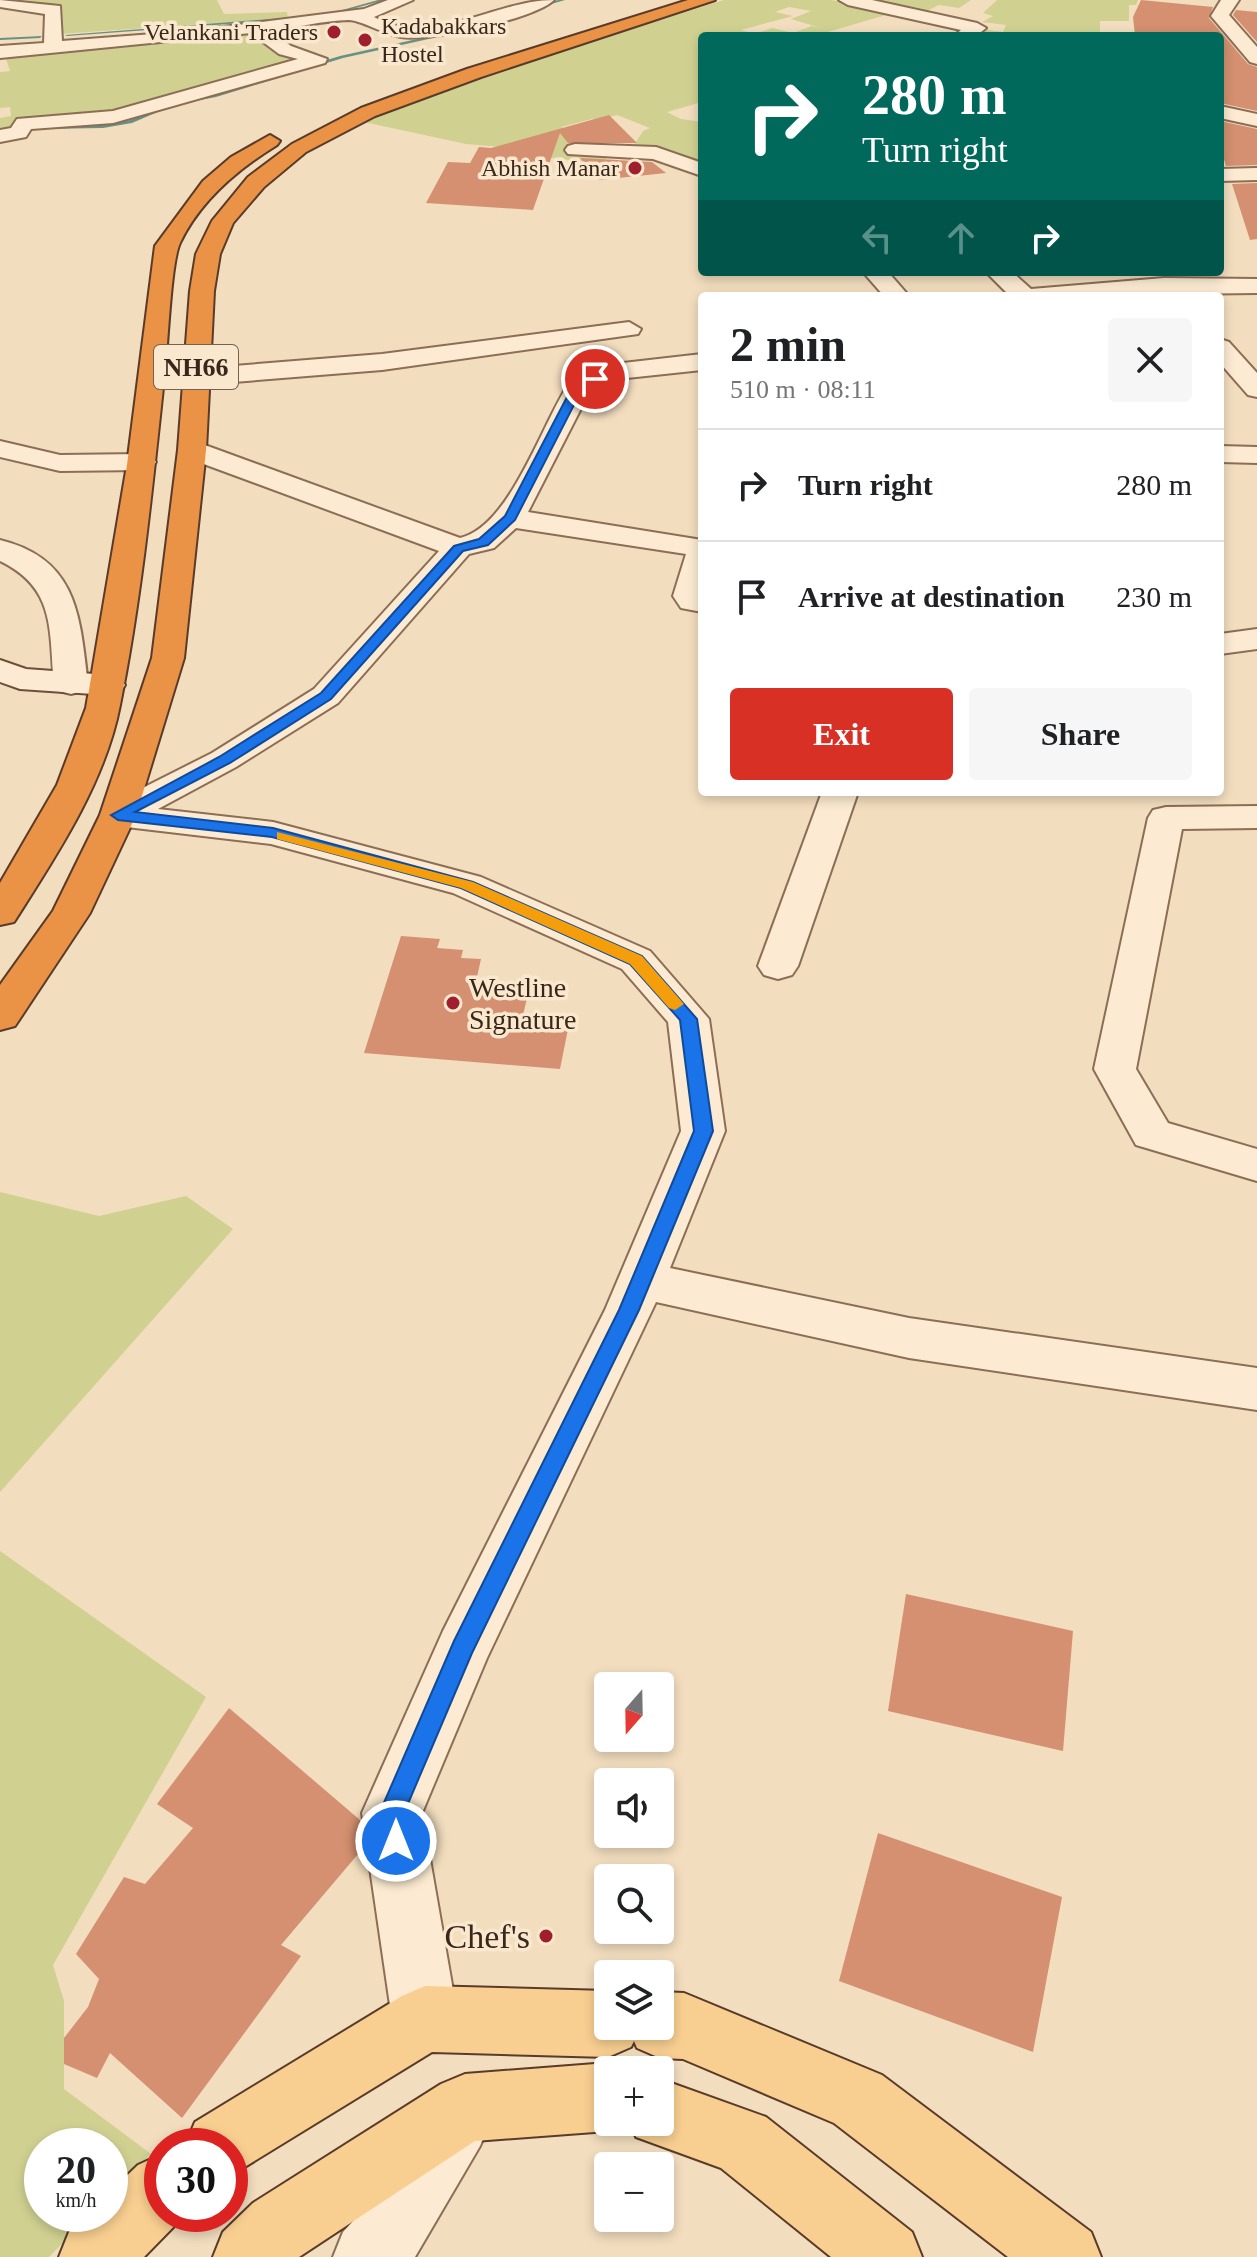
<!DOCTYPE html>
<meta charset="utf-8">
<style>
:root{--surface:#fff;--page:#f6f6f6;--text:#202124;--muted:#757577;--line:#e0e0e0;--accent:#d93025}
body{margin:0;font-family:Georgia,serif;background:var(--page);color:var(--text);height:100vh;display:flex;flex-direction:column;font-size:30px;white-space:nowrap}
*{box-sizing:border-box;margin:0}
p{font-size:26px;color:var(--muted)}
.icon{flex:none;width:44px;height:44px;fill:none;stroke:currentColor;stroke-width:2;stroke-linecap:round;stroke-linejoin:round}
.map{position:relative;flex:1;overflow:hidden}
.drawer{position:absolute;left:698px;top:292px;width:526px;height:504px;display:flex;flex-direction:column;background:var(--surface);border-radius:8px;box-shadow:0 4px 12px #0003}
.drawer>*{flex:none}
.guide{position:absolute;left:698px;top:32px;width:526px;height:244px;border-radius:8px;box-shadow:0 4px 12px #0003;background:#00695c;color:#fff;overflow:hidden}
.needle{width:52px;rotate:200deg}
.controls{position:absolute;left:594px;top:1672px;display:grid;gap:16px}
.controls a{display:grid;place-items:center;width:80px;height:80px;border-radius:8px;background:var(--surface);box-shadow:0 4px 12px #0003;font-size:40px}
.speed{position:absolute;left:24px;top:2128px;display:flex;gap:16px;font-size:40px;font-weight:700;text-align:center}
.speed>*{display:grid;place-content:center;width:104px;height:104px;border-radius:50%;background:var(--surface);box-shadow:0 4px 12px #0003;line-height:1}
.speed small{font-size:20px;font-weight:400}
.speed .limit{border:12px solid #d22;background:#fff;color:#111}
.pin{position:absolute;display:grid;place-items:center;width:68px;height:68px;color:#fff;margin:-34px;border:4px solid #fff;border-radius:50%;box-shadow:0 2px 8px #0007}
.me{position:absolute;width:88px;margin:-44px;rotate:0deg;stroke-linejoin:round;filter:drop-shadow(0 0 6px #0008)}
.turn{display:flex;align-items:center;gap:28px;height:168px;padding:0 32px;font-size:36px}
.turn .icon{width:104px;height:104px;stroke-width:2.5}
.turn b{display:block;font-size:56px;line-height:68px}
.lanes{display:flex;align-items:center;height:76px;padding:0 32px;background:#0003;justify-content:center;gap:40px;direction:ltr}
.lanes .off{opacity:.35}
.round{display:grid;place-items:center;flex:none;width:84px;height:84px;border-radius:8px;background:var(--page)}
.headline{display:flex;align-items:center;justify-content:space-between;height:136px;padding:0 32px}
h1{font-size:48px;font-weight:700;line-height:60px}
.action{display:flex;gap:16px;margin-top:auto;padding:16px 32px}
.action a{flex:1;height:92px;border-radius:8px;background:var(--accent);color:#fff;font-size:32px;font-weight:700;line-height:92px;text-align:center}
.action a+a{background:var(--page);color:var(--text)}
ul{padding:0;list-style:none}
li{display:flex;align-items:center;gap:24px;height:112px;padding:0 32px;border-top:2px solid var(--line)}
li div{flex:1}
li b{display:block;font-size:30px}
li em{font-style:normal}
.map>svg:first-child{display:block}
.green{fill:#d0d191;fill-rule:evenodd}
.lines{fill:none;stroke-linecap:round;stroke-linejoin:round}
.stream{fill:#689183;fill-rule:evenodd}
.building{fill:#d49070}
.street-casing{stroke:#8c6d55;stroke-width:4}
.secondary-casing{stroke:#6d4e38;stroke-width:4}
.primary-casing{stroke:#593b2a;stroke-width:4}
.highway-casing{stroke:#593b2a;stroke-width:4}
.street{fill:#fcebd2;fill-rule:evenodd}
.secondary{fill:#fcebd2;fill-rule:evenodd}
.primary{fill:#f9cf91;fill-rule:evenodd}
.highway{fill:#ea9245;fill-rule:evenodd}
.route{fill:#1a73e8;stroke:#114b97;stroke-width:2}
.slow{fill:#f59e0b}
.poi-dot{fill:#a01f2d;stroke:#f9e8ce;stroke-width:3}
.labels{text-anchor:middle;stroke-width:7;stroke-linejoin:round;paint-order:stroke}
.far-poi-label{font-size:24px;fill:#3a271b;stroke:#f9e8ce;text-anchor:end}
.shield{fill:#f9e8ce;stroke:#736151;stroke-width:2}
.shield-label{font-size:26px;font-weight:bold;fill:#3a271b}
.poi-label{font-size:28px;fill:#3a271b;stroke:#f9e8ce;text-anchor:start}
.near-poi-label{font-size:34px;fill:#3a271b;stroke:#f9e8ce;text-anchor:end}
</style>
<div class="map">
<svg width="1257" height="2257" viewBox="0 0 1257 2257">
<rect width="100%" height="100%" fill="#f2ddbe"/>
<g class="green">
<path d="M0 0H217L224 14 287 12 288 18 60 34 56 9Z"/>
<path d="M724 0H831L896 12 821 34 823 36H702V102L667 112 681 119 702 122V164L668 149 633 147 643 131 650 128 617 115 606 118 604 123 592 119 561 127 585 138 581 146 570 145 567 151 609 155 602 164 510 153 513 148 466 144 364 122 458 84ZM789 7 811 11 791 19 824 29 812 26 793 33 772 28 755 34 741 30 793 16 775 12Z"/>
<path d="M850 0H971L959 8 939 5 921 14Z"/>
<path d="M997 0H1138L1136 5H1129V21H1100V36H970L981 29 1003 32 1006 25 982 22 993 16 983 13Z"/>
<path d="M255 29 317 59 204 94 0 134V118L11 116 10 107 0 108V72L10 71 4 52Z"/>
<path d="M0 1192 99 1216 186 1196 233 1229 0 1492Z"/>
<path d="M0 1551 206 1697 53 1965 64 2001V2089L151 2154 110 2195V2146H42V2214H91L49 2257H0Z"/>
</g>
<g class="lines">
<g class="stream">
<path d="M378 0H385L330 15 328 14Z"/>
<path d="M558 0H565L534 9 532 8Z"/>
<path d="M295 17 297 19 67 36 65 35Z"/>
<path d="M467 28 469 30 343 58 216 97 174 105 132 123 103 128 43 129 40 127 43 125 103 124 131 120 171 103 213 95 340 56Z"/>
<path d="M42 36 40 38 0 40V38Z"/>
</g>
</g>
<g class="building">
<path d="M1141 0 1213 7 1209 18 1248 64 1257 67V111L1220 103V36H1135L1133 17Z"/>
<path d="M1236 10 1257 12V42L1233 15Z"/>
<path d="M609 115 637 143H568L560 133 533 210 426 203 448 162 470 163 479 147 491 148Z"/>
<path d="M1220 121 1257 129V165L1226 166 1220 146Z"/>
<path d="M580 158 652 162 666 173 599 180Z"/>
<path d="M1257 183V239L1250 240 1232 184Z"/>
<path d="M401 936 440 939 437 948 463 950 461 958 481 959 475 986 529 990 523 1015 570 1019 560 1069 364 1053Z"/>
<path d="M906 1594 1073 1631 1063 1751 888 1711Z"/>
<path d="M229 1708 360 1820 364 1847 281 1945 301 1956 182 2118 110 2053 97 2078 64 2064V2038L88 2007 99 1979 76 1954 124 1877 145 1884 193 1828 157 1804Z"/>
<path d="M878 1833 1062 1897 1033 2052 839 1981Z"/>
</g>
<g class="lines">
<g class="street-casing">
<g id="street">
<path d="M0 0 60 6 62 41 192 31 364 9 388 0H413L374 17C433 49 494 0 554 0 535 19 428 42 401 37 385 35 361 20 349 20 323 21 296 27 270 31L291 46 327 59 325 63 113 123 31 129 26 137 0 142V130L11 128 17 119 113 111 298 59 279 54 251 33 0 58V46L44 43 45 14 0 7Z"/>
<path d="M839 0H872L977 23 986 28 976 36H954L961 30 848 5Z"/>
<path d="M1221 0H1239L1229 15 1257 47V64L1250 62 1211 16Z"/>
<path d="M1220 106 1257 114V126L1220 118Z"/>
<path d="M575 144 656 147 702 163V176L653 159 568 154 565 150 568 146Z"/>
<path d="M1257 168V180L1220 181V169Z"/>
<path d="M863 272H888L909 296H884Z"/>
<path d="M986 272H1012L1031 289 1164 278 1257 279V293L1010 296Z"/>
<path d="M629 322 641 329 638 334 382 370 196 385 183 377 196 369 382 354Z"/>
<path d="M1220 339 1229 342 1257 373V397L1248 395 1220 363Z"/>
<path d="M702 354V370L627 378 590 391 528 512 702 540V612L681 608 673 596 686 554 516 528 494 548 469 554 338 703 236 767 158 809 273 822 481 877 650 951 709 1019 725 1131 670 1268 909 1318 1257 1368V1410L909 1358 656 1302 487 1658 422 1813 458 2019 448 2042 425 2052 402 2042 392 2019 362 1813 443 1631 605 1310 681 1131 668 1022 622 969 453 893 271 844 118 826 105 823 100 815 105 807 212 753 314 689 439 551 182 456 178 450 182 444H202L460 538C511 526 542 422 571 380L623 363Z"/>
<path d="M0 441 60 455 142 454 152 456 156 462 152 468 142 470 60 471 0 457Z"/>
<path d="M1220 446 1257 447V463L1220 462Z"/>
<path d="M0 540C78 559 80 617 88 684L83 691 71 694 59 691 54 684C49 630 56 588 0 561Z"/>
<path d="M1257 629V649L1220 654V634Z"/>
<path d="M822 792H858L798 966 792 975 778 979 764 975 758 966Z"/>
<path d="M1257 806V828L1182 829 1136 1069 1168 1123 1257 1149V1181L1136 1145 1094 1069 1148 818 1153 810 1166 807Z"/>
<path d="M456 2088 480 2098 490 2122 480 2146 415 2257H333L343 2232 364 2209 432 2098Z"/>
</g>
</g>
<g class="secondary-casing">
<path id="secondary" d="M0 660 26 669 108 675 120 678 125 685 120 692 108 695 20 689 0 682Z"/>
</g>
<g class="primary-casing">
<g id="primary">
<path d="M425 1986 608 1991V2026H660V1992L684 1993 882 2075 1091 2232 1101 2257H1008L834 2123 683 2059 660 2058 637 2048 634 2041 631 2047 608 2057 432 2052 230 2176V2146H185L195 2122 402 1996Z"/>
<path d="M608 2063 624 2070H608V2122H629L608 2131 475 2141 299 2257H213L223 2232 253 2203 441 2084 465 2074Z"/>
<path d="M660 2079 766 2117 912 2232 922 2257H831L721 2168 636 2137 630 2122H660Z"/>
<path d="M162 2154V2214H186L144 2257H59L69 2232 87 2214H110V2192L138 2165Z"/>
</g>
</g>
<g class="highway-casing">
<g id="highway">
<path d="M688 0H715L481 77 375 116 306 152 264 187 233 223 220 254 214 291 206 450 184 658 136 815 90 913 15 1026 0 1030V985L53 911 100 815 152 658 178 450 190 291 196 254 212 221 248 177 292 144 361 108 467 69Z"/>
<path d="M270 135 280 141 277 145C238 169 200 201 180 243 171 262 168 342 165 369 153 481 142 595 120 705 105 783 56 856 14 922L0 925V883L57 785 86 708 127 465 155 246 203 181 231 157Z"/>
</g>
</g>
<use href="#street" class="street"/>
<use href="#secondary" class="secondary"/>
<use href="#primary" class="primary"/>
<use href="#highway" class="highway"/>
</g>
<path class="route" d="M591 377 601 379 584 389 578 397 515 520 488 545 463 551 331 699 230 763 135 812 273 828 473 882 642 956 697 1019 713 1131 639 1310 472 1653 404 1813 409 1841 405 1850 396 1853 387 1850 379 1813 383 1805 454 1641 619 1310 694 1131 680 1020 630 964 461 888 272 837 118 820 111 815 219 757 321 693 454 546 479 539 505 516 567 397 576 384Z"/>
<path class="slow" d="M277 832 473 882 642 956 684 1004 675 1010 669 1008 630 964 461 888 277 839Z"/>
<g class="poi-dot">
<circle cx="334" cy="32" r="8"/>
<circle cx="365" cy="40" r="8"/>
<circle cx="635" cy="168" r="8"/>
<circle cx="453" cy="1003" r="8"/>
<circle cx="546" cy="1936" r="8"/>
</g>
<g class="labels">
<g class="far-poi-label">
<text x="381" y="34" text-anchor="start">Kadabakkars<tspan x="381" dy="28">Hostel</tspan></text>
<text x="318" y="40">Velankani Traders</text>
<text x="619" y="176">Abhish Manar</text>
</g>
<rect class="shield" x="154" y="345" width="84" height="44" rx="6"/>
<g class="shield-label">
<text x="196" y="376">NH66</text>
</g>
<g class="poi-label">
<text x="469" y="997">Westline<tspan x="469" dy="32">Signature</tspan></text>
</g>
<g class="near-poi-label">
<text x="530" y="1948">Chef's</text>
</g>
</g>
</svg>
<div class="controls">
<a><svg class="needle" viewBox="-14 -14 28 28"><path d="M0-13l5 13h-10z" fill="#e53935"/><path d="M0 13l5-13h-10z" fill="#757577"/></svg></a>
<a><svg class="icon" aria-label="sound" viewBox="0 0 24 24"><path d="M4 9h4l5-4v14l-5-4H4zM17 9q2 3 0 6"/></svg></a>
<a><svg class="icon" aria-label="search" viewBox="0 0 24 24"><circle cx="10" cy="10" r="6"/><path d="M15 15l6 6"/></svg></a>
<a><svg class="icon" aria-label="layers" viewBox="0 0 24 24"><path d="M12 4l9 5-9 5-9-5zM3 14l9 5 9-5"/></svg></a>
<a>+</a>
<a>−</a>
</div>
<div class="speed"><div>20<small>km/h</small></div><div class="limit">30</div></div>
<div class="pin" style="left:595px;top:379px;background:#d93025"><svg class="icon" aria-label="arrive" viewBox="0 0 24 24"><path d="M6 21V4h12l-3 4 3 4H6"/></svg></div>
<svg class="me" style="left:396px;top:1841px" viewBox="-20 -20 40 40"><circle r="17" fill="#1a73e8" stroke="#fff" stroke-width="3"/><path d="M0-11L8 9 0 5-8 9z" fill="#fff"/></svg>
<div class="guide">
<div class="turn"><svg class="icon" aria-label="right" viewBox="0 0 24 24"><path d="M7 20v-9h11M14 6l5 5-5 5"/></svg><div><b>280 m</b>Turn right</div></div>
<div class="lanes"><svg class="icon off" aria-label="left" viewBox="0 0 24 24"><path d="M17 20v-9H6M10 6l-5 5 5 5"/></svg><svg class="icon off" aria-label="ahead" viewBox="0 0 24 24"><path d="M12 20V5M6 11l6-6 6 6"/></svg><svg class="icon" aria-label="right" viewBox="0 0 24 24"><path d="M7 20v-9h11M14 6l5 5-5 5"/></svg></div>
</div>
<section class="drawer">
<div class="headline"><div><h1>2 min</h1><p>510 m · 08:11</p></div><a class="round"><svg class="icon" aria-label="close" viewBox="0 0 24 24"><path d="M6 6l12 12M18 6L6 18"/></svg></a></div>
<ul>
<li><svg class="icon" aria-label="right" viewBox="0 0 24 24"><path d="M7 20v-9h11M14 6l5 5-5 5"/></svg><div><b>Turn right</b></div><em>280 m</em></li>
<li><svg class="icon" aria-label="arrive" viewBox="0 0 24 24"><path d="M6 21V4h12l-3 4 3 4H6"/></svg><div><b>Arrive at destination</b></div><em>230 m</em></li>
</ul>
<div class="action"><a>Exit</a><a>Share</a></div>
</section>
</div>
